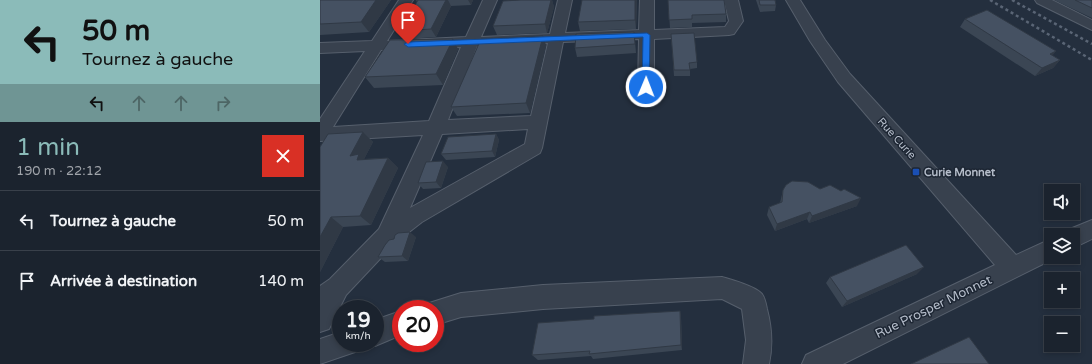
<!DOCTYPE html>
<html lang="fr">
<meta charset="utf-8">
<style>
:root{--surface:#1b232e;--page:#242b36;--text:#f1f3f6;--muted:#a0a4aa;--line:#39404a;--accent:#8bbbb9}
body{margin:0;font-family:"Varela Round",sans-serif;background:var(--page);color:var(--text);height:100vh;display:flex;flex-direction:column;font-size:15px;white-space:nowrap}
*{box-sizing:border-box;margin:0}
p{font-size:13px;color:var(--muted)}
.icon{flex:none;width:22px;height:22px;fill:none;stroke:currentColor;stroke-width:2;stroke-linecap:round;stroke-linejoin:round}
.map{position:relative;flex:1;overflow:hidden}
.drawer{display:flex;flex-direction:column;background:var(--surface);width:320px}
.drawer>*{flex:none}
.banner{background:#8bbbb9;color:#111;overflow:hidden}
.controls{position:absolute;left:724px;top:184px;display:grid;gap:8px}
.controls a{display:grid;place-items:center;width:36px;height:36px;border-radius:0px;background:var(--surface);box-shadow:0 2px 6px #0003,0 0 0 1px var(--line);font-size:20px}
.speed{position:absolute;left:12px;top:300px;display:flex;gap:8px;font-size:20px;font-weight:700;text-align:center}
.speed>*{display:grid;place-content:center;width:52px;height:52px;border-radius:50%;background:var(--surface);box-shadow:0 2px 6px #0003,0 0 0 1px var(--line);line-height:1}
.speed small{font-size:10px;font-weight:400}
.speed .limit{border:6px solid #d22;background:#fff;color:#111}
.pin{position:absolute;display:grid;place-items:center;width:34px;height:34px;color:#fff;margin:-41px -17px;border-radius:50% 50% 50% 0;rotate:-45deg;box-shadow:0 0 4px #0007}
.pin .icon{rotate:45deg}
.me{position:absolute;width:44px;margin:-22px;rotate:1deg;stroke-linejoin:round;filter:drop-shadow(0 0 3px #0008)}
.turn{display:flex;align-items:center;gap:14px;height:84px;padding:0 16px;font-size:18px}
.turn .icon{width:52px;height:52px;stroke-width:2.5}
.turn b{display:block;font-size:28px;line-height:34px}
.lanes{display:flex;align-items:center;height:38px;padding:0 16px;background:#0003;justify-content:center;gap:20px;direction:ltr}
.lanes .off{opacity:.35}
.round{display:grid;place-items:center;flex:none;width:42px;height:42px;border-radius:0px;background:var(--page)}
.headline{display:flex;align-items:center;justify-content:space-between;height:68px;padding:0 16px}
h1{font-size:24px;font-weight:600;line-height:30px;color:var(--accent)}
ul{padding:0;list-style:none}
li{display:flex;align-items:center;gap:12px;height:60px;padding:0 16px;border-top:1px solid var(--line)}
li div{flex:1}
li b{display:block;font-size:15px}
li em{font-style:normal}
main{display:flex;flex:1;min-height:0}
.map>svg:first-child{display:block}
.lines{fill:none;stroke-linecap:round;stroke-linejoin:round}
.minor-casing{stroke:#565f6c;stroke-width:2}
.minor{fill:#38414e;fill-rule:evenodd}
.rail{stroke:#5a6575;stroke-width:2.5;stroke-dasharray:3 3;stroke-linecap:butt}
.wall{fill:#3b4654}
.shaded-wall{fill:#303945}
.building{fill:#455162;stroke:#303945}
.route{fill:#1a73e8;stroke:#114b97}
.transit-dot{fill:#1a4fb4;stroke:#1d2633;stroke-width:1.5}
.labels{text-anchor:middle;stroke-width:3;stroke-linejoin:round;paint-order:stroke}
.street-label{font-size:11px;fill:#b4bcc9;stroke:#1d2633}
.poi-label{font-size:11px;font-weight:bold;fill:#b4bcc9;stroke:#1d2633;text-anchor:start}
.near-street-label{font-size:13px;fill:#b4bcc9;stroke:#1d2633}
</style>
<main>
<section class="drawer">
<div class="banner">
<div class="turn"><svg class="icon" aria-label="left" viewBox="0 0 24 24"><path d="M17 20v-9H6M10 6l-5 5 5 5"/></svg><div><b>50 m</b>Tournez à gauche</div></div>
<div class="lanes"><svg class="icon" aria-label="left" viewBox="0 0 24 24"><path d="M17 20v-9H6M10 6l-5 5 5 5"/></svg><svg class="icon off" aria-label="ahead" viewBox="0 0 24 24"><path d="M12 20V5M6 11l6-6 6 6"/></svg><svg class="icon off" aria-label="ahead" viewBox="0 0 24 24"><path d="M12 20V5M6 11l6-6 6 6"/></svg><svg class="icon off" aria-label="right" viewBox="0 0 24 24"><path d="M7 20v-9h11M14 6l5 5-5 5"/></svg></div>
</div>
<div class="headline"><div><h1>1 min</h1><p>190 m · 22:12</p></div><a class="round" style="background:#d93025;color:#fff"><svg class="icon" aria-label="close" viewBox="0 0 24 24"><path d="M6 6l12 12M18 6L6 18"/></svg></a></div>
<ul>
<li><svg class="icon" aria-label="left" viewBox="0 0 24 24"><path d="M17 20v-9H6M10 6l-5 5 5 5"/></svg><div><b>Tournez à gauche</b></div><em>50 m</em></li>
<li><svg class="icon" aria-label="arrive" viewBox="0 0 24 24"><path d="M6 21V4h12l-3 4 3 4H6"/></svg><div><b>Arrivée à destination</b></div><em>140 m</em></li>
</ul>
</section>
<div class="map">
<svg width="772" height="364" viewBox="0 0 772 364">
<rect width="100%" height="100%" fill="#242f3e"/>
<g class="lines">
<g class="minor-casing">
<g id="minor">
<path d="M79 0H93L67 41 146 37 163 0H177L161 37 230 34 238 0H252L245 33 319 30 320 0H334V30L405 27 409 21 404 0H418L423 21 414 34 409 35 334 39V87L332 91 326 93 320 91 318 87 319 39 243 42 222 148 220 153 102 222 75 243 26 295 9 329 0 332V286L10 279 59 229 103 135 0 141V119L45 51 0 53V43L52 41ZM228 43 211 116 128 120 157 46ZM141 47 109 121 13 127 61 50ZM208 129 205 144 90 208 122 134Z"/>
<path d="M466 0H480L505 40 530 74 696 255 731 239V257H737L523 364H482L486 355 675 265 518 82 490 41Z"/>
<path d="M715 0H732L772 20V30L717 3Z"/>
<path d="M772 220V239L753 248V235H743L745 231Z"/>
<path d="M402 277C412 280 435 286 442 294 445 298 446 304 447 309 452 328 453 345 449 364H423L426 340 422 309 402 299 223 309 141 317 115 325V309H104L106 304 141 293 223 285Z"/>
<path d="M81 311V335L55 346 49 343H55V320Z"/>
<path d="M21 332V343H39L35 352 0 364V339Z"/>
</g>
</g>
<use href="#minor" class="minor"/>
<g class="rail">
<path d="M670 0 772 60"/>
<path d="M692 0 772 44"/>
</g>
</g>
<g class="wall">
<path d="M0 0H71L49 32 0 35Z"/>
<path d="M96 0H153L151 5 131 6 116 37 85 39 80 31 97 2Z"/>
<path d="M201 0H232L234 7 227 33 177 35 173 26Z"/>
<path d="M317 0 316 29 260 31 258 22Z"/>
<path d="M348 0 406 14V22L372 23V27L350 28Z"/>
<path d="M436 0H455L456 5 455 11 440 12Z"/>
<path d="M734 0H772V18Z"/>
<path d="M645 19 736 51 732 55 740 60 733 68 715 76 640 27Z"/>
<path d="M351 34 377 62V68L370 69V76H354Z"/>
<path d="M315 41 316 53 257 57 255 48Z"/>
<path d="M226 45 210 113 137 116 131 107Z"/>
<path d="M138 49 123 85 54 88 45 77Z"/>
<path d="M43 132 53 142 44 159 68 158 78 168 51 225 23 227 0 272V147Z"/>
<path d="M176 134 179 140 175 157 126 160 121 154Z"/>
<path d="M128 167 121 188 103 189 98 183Z"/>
<path d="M500 189 537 206 489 223 487 219 455 231 447 215 449 207 460 203 463 190Z"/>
<path d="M96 237 88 261 65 262 58 257Z"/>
<path d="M597 274 522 307 506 283 510 277Z"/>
<path d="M360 311 361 317 362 350 273 359 271 356 218 360 212 355 274 319Z"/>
</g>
<g class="shaded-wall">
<path d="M56 0H71L49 32 41 22Z"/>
<path d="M126 0H128L131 6 116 37 111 29Z"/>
<path d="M148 0H153L151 5Z"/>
<path d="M231 0H232L234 7 227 33 225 24Z"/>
<path d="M315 0H317L316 29 315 20Z"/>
<path d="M223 36 226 45 210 113 206 103Z"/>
<path d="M133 39 138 49 123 85 116 74Z"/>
<path d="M736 51 729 60 730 54Z"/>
<path d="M740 60 733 68 715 76 722 68Z"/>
<path d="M43 132 53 142 44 159 47 170 30 156Z"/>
<path d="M176 134 179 140 175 157 172 151Z"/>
<path d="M68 158 78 168 51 225 40 216Z"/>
<path d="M123 161 128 167 121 188 116 182Z"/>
<path d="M541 198 537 206 489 223 492 216Z"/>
<path d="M490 212 487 219 455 231 457 224Z"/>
<path d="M11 217 23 227 0 272V237Z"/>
<path d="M90 232 96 237 88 261 82 256Z"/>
<path d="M604 267 597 274 522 307 527 301Z"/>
<path d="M360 311 361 317 362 350 361 345Z"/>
</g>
<g class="building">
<path d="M0 0H56L41 22 0 24Z"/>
<path d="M98 0H126L111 29 80 31Z"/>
<path d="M201 0H231L225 24 173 26 183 1Z"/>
<path d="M262 0H315V20L258 22Z"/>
<path d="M348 0H404L406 14 372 15V19L349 20Z"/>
<path d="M439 0H455L456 5H440Z"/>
<path d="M755 0H772V8Z"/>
<path d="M667 10 736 51 730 54 740 60 722 68 645 19Z"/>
<path d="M314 32 315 44 255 48 256 34Z"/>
<path d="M374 33 377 62 369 63 370 70H354L351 34Z"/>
<path d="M223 36 206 103 131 107 161 39Z"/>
<path d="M133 39 116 74 45 77 70 40Z"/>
<path d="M43 132 30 156 39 154 37 160 68 158 40 216 11 217 0 237V147L8 134Z"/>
<path d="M176 134 172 151 121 154 128 137Z"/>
<path d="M123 161 116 182 98 183 106 162Z"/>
<path d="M472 181 488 182 500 189 510 185 521 191 524 189 541 198 492 216 490 212 457 224 449 207 462 202 463 190 466 185Z"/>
<path d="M90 232 82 256 58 257 65 245 69 240 74 239 75 235 78 233Z"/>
<path d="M586 245 604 267 527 301 510 277Z"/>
<path d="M360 311 361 345 269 354 270 351 212 355 218 323 274 319V316Z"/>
<path d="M649 337 669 364H591Z"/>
</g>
<path class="route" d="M327 33 330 35 329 87 326 89 322 87 323 37 88 47 84 44 88 42Z"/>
<rect class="transit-dot" x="592" y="168" width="8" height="8" rx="2"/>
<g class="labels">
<g class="street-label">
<text transform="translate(577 138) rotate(48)" y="4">Rue Curie</text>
</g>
<g class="poi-label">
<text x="604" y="176">Curie Monnet</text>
</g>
<g class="near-street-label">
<text transform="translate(613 306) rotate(-26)" y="5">Rue Prosper Monnet</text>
</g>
</g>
</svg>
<div class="controls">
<a><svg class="icon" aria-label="sound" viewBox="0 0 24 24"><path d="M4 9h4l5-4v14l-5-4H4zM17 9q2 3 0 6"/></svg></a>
<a><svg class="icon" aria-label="layers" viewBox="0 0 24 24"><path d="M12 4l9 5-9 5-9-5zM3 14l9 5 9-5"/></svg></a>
<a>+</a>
<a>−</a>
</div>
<div class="speed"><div>19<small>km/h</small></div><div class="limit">20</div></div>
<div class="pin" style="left:88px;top:44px;background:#d93025"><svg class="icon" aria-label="arrive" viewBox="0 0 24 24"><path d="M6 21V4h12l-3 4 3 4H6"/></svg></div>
<svg class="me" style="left:326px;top:87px" viewBox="-20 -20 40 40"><circle r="17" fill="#1a73e8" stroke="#fff" stroke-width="3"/><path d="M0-11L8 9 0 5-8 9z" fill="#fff"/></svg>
</div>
</main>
